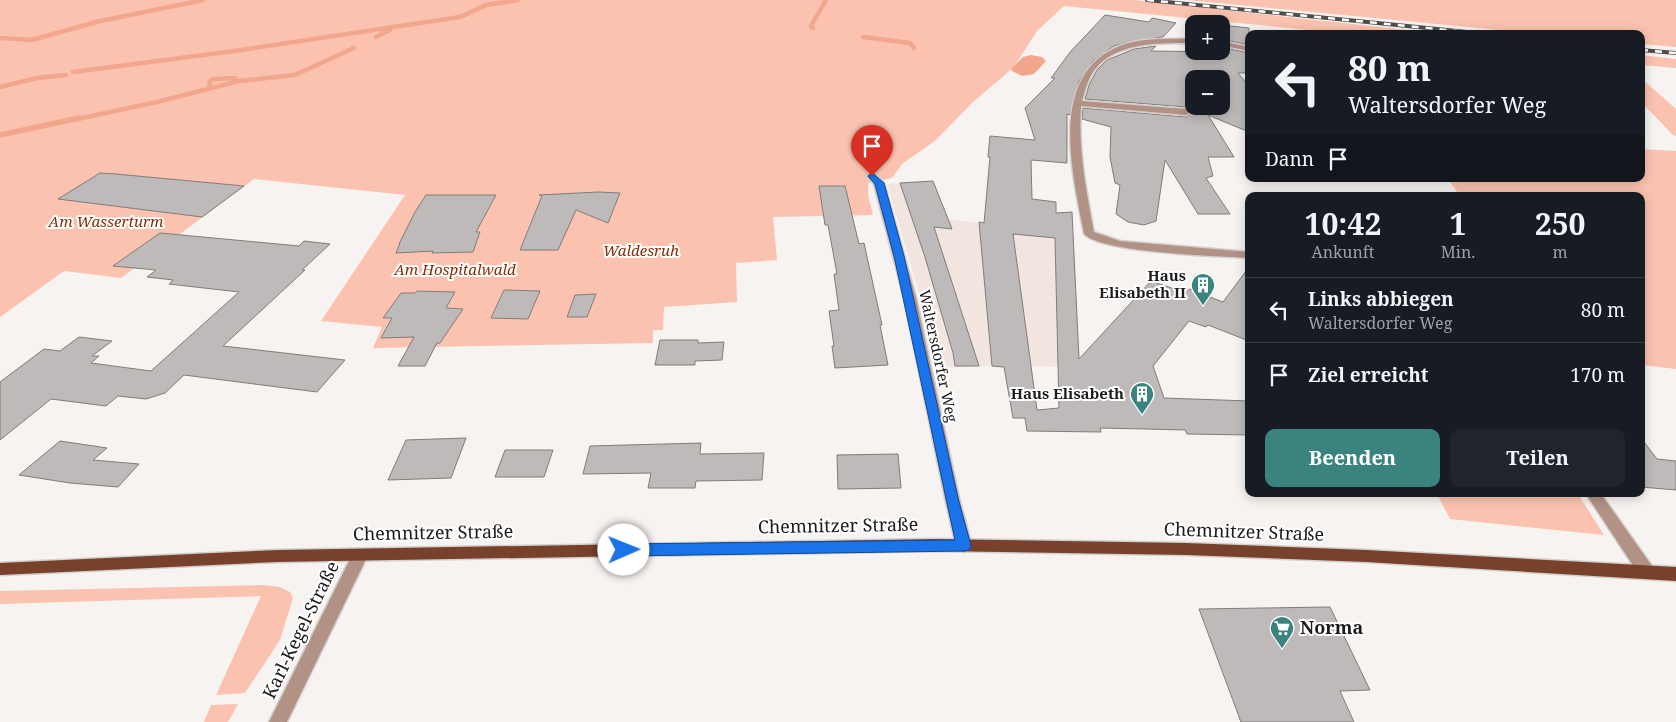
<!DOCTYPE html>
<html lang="de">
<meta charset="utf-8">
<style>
:root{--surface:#171b24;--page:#20242c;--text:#f1f3f6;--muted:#9ea1a6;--line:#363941;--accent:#3b837f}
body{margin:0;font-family:"Noto Serif",serif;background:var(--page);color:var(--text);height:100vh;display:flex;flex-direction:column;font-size:19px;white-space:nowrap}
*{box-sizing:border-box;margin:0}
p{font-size:16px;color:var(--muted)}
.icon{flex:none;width:28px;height:28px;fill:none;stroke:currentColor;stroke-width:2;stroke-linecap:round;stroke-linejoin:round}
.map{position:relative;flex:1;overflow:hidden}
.panel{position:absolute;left:1245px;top:192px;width:400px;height:305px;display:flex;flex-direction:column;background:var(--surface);border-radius:10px;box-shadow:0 2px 12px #0003}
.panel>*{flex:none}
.hud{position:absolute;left:1245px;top:30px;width:400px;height:152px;border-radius:10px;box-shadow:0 2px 12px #0003;background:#171b24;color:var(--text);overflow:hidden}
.tools{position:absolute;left:1185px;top:15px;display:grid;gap:10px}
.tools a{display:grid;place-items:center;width:45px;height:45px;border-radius:10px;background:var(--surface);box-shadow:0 2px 12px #0003;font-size:25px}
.pin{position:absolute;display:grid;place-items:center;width:42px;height:42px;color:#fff;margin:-51px -21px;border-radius:50% 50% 50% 0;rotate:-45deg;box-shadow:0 0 5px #0007}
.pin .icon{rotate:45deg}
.me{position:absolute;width:55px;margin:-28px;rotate:89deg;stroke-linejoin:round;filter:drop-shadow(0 0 4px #0008)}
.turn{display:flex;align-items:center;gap:18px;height:105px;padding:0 20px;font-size:22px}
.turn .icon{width:65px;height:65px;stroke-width:2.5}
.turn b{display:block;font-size:35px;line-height:42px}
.then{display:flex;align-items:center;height:48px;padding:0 20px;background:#0003;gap:10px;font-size:19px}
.eta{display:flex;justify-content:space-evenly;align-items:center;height:85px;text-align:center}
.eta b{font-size:30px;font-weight:700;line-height:35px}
.action{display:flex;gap:10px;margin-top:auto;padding:10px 20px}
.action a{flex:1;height:58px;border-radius:10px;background:var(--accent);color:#fff;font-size:20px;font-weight:700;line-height:58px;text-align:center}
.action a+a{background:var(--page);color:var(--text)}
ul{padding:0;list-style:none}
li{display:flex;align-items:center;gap:15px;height:65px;padding:0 20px;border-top:1px solid var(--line)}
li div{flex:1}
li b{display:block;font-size:19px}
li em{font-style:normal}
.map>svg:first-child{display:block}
.built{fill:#f2e5e0}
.green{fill:#fbc3af}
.water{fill:#f2a68b}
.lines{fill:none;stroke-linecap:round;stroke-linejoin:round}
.stream-far1{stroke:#f2a68b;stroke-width:4.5}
.stream{stroke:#f2a68b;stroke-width:5.5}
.building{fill:#bebab9;stroke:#807c7a;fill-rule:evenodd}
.minor-casing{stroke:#d4d0cf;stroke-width:3}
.major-casing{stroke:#d4d0cf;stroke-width:3}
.minor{fill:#b39286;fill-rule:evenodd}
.major{fill:#78412c;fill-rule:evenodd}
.rail-casing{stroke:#4f4c4c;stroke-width:4}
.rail{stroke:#fff;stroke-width:2.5;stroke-dasharray:7;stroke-linecap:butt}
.route{fill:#1a73e8;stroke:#114b97}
.labels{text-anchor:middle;stroke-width:4;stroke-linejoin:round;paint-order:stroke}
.park-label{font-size:15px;font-style:italic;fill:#862e05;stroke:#fff}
.poi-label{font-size:15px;font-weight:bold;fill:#1d1b1b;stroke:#fff;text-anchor:end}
.street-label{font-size:15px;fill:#1d1b1b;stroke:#fff}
.near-street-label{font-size:18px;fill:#1d1b1b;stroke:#fff}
.near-poi-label{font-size:18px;font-weight:bold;fill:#1d1b1b;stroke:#fff;text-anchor:start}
</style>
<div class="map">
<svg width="1676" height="722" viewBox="0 0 1676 722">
<rect width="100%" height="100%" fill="#f7f3f1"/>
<path class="built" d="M933 181 945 211 928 212 930 218 1073 231 1080 368 1010 365 941 368 887 184Z"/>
<g class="green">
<path d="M0 0H1134L1444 34H1350L1064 6 1037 31 1014 67 972 103 936 140 902 164 892 178 868 183V195L873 215 773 217 777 260 736 263 737 302 664 307 663 330H653V343L373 348 382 327 321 321 405 195 254 179 121 278 64 271 0 317Z"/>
<path d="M1187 0H1676V47L1641 44V34H1542Z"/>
<path d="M1641 55 1676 59V68L1641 65Z"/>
<path d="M1641 78 1676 109V136L1673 135 1641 102Z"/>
<path d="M1641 149 1676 151V369L1641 365V196H1460L1448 179H1641Z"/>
<path d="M1437 494H1578L1604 535 1450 519Z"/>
<path d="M263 585 280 587 290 592 293 598 280 640 245 693 216 695 261 596 0 604V591Z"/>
<path d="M238 704 228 722H204L211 705Z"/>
</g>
<path class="water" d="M1031 55 1042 57 1046 61 1034 74 1022 76 1012 71 1011 69 1023 57Z"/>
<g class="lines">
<g class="stream-far1">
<path d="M813 28 811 26 826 0"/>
<path d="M376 37 390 30"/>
<path d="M863 37 910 43 914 48"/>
<path d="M0 38 32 40 96 22 203 0"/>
<path d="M73 72 234 51 460 17 486 5 518 0"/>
<path d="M297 74 354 48"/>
<path d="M0 87 37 78 66 75"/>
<path d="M209 88 210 81 213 79 235 78"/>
<path d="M73 120 157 102 239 81 295 75"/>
</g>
<path class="stream" d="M0 135 79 118"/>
</g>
<g class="building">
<path d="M1105 15 1149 22 1152 18 1176 23 1163 37 1124 43 1114 46 1093 61 1079 81 1070 115 1067 114V163L1031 160 1032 199 1056 202V213L1072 212 1079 359 1151 281 1186 293 1189 289 1223 302 1249 267V341L1208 325 1206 327 1189 321 1153 366 1164 398 1249 401V435L1187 434 1185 430 1146 429 1100 428 1101 432 1027 431 1025 418H1013L1004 367 992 366 979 222 984 223 990 157H988L990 136 1035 140 1025 108 1055 78H1051L1071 51ZM1013 234 1055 238 1059 408 1037 410Z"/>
<path d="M1221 25 1249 28V45L1221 39Z"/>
<path d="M1156 46 1151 51 1221 52V47L1249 53V73H1238L1249 86V132L1208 115 1234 157H1208L1213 176 1206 178 1230 214H1198L1165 160 1156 221 1144 225 1128 222 1116 214 1120 185 1115 183 1110 157 1111 127 1082 119 1083 108 1186 117 1192 112 1186 107 1085 99 1089 85 1097 70 1107 60 1134 49ZM1194 79H1221V106H1194Z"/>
<path d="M100 173 116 174 244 186 202 217 58 199Z"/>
<path d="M933 181 952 229 934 227 979 366H955L953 353 925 257 900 183Z"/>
<path d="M819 186H845L859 244 864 243 882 325H880L888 365 835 368 832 346H834L829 311 839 310 834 274H837L828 225H825Z"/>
<path d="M598 192 620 193 608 223 576 210 558 250H520L542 196 539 195Z"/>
<path d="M426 195H496L476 232H480L473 252 432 253 433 251 396 253 400 243 399 244 415 212Z"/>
<path d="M160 233 299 246 304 241 330 244 302 270H305L223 346 345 360 317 392 184 375 165 393 146 399 118 396 106 406 51 399 0 440V382L44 349 60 351 79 337 112 341 92 356H99L91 363 151 371 239 292 169 284 173 280 147 277 156 270 113 266Z"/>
<path d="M504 290 540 291 528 319 491 318Z"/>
<path d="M417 291 455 292 446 308 463 309 440 343H437L425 366H398L414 337 381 338 392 318H383L401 293H415Z"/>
<path d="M596 294 587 317H567L575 295Z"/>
<path d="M660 340H698V343L724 342 722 360 695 361V365H655Z"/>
<path d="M466 438 451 478 388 480 406 440Z"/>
<path d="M1641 438 1657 459 1676 461V490L1641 487Z"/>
<path d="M60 441 107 448 93 460 139 464 118 487 70 483 19 475Z"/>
<path d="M701 443 700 454 764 453 762 480 696 481 695 488H648L651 473 583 474 590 446Z"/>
<path d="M505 450H553L544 477H495Z"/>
<path d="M898 454 901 488 838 489 837 455Z"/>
<path d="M1330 607 1370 690 1340 691 1354 722H1241L1199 609Z"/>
</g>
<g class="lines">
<g class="minor-casing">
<g id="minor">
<path d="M1194 39V43C1157 43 1104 41 1088 82 1085 88 1084 95 1082 101L1186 109 1190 112 1186 115 1081 106C1078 149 1086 190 1094 232L1120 241 1249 252V258C1218 256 1102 253 1084 234 1073 176 1048 79 1115 48 1138 37 1169 39 1194 39Z"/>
<path d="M1221 41 1249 47V51L1221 45Z"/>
<path d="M872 173 875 174 884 183 916 298 959 498 972 546 969 550 964 552 959 550 956 546 945 498 904 298 874 184 867 176Z"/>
<path d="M1586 494H1601L1652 566 1654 571 1652 576 1646 577 1640 576Z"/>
<path d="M360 549 366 551 368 555 287 722H269L354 551Z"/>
</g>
</g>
<g class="major-casing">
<path id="major" d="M935 539 1186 543 1366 550 1676 567V581L1366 562 1186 555 935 551 278 562 0 575V563L278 550Z"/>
</g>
<use href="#minor" class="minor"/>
<use href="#major" class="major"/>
<g class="rail-casing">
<g id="rail">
<path d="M1147 0 1487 34"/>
<path d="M1641 50 1676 53"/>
</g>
</g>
<use href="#rail" class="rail"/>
</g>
<path class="route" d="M872 173 884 183 904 256 958 498 971 546 969 550 964 551 624 556 619 554 617 550 619 546 624 544 955 540 894 256 875 184 868 176Z"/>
<defs>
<g id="building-pin" transform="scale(1.25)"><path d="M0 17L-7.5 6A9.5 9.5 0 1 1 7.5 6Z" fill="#3b837f" stroke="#fff"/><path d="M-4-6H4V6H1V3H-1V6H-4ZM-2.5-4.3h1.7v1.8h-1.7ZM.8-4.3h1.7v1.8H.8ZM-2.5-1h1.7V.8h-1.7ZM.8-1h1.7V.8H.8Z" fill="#fff"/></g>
<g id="supermarket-pin" transform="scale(1.25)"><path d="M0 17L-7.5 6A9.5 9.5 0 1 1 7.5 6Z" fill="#3b837f" stroke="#fff"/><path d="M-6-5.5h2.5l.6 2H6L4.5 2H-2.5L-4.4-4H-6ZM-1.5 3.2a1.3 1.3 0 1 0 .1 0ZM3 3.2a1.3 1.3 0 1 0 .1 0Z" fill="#fff"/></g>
</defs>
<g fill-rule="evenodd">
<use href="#building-pin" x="1203" y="285"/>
<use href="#building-pin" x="1142" y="394"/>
<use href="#supermarket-pin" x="1282" y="628"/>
</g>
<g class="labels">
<g class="park-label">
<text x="106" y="227">Am Wasserturm</text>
<text x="641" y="256">Waldesruh</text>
<text x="455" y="275">Am Hospitalwald</text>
</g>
<g class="poi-label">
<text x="1186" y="281">Haus<tspan x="1186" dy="17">Elisabeth II</tspan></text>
<text x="1124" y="399">Haus Elisabeth</text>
</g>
<g class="street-label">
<text transform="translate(938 356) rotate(78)" y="5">Waltersdorfer Weg</text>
</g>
<g class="near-street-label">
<text transform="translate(838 526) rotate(-1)" y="6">Chemnitzer Straße</text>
<text transform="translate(1244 532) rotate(2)" y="6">Chemnitzer Straße</text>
<text transform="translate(433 533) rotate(-1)" y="6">Chemnitzer Straße</text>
<text transform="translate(301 630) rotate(-64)" y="6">Karl-Kegel-Straße</text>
</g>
<g class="near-poi-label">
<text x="1300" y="634">Norma</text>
</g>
</g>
</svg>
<div class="tools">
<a>+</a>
<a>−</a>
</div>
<div class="pin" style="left:872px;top:176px;background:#d93025"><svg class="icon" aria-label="arrive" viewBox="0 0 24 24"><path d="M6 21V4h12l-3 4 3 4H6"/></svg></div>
<svg class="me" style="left:624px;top:550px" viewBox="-20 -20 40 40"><circle r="19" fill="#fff"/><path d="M0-13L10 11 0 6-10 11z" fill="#1a73e8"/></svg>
<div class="hud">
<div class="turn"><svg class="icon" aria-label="left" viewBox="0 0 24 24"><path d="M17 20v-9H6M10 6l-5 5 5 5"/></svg><div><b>80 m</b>Waltersdorfer Weg</div></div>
<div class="then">Dann<svg class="icon" aria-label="arrive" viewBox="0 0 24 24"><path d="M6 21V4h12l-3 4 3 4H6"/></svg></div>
</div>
<section class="panel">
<div class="eta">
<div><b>10:42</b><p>Ankunft</p></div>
<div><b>1</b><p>Min.</p></div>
<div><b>250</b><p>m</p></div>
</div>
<ul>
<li><svg class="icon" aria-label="left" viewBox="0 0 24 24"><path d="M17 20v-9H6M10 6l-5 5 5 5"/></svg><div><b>Links abbiegen</b><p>Waltersdorfer Weg</p></div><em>80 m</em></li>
<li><svg class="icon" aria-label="arrive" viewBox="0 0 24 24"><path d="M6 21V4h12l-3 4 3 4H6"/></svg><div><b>Ziel erreicht</b></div><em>170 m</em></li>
</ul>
<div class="action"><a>Beenden</a><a>Teilen</a></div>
</section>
</div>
